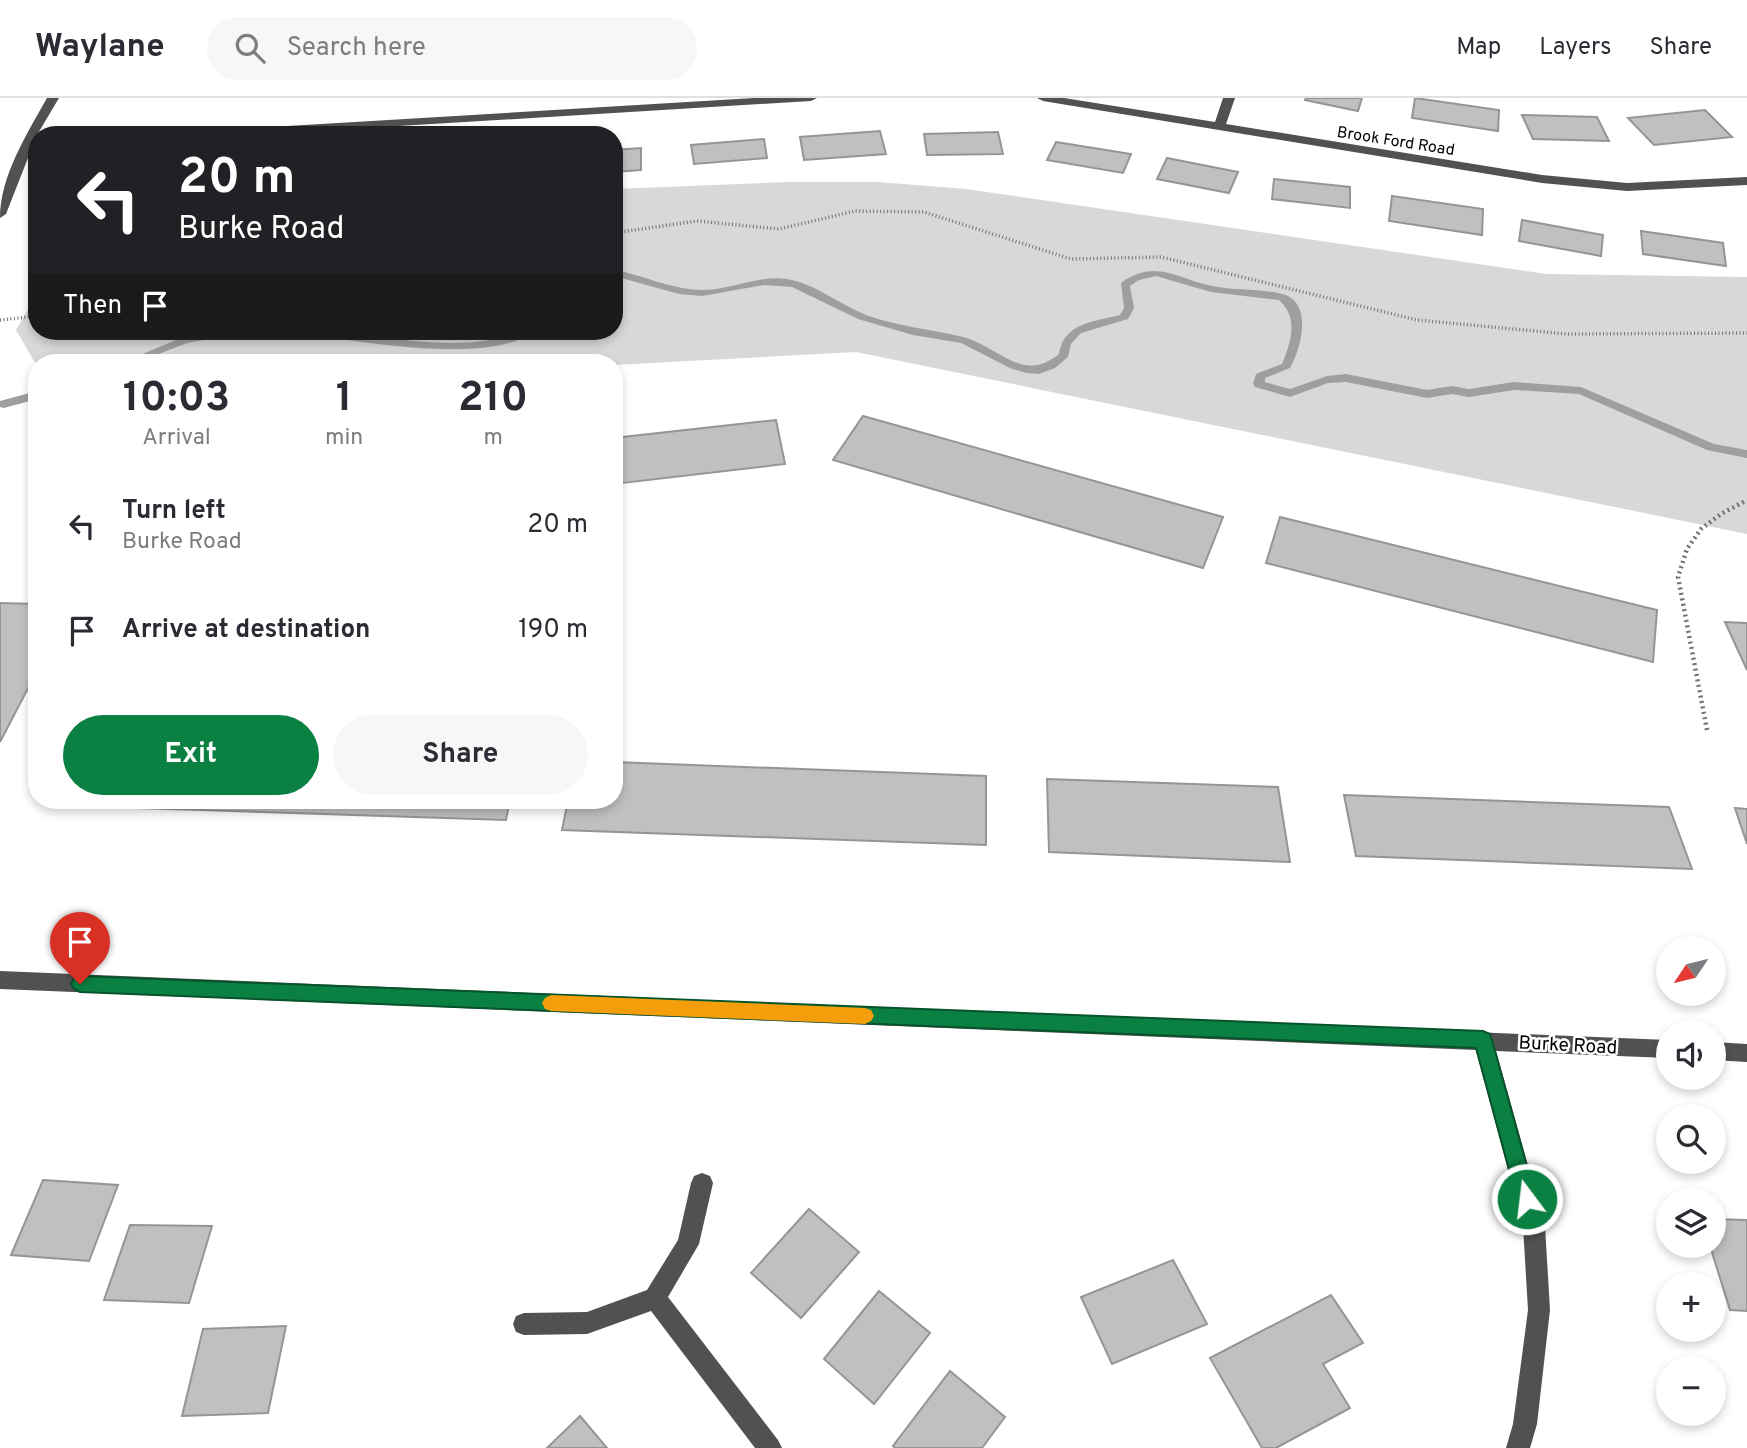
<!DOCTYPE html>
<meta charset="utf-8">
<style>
:root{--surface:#fff;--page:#f7f7f7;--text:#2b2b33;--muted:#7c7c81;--line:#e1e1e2;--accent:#0b8043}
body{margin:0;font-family:Overpass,sans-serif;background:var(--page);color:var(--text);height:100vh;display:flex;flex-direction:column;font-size:26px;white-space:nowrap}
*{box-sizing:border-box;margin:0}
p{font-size:23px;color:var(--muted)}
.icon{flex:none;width:38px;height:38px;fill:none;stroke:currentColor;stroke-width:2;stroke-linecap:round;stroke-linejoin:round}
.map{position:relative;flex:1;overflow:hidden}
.drawer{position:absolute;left:28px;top:256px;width:595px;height:455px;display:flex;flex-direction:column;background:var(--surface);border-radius:28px;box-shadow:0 4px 10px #0003}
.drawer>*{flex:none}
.banner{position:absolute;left:28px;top:28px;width:595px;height:214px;border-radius:28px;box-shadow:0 4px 10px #0003;background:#202124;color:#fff;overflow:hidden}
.needle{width:46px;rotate:235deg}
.fabs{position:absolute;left:1656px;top:838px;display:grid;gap:14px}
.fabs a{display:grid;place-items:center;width:70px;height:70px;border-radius:50%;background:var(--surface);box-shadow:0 4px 10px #0003;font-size:35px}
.pin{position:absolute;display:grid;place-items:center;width:60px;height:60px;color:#fff;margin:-72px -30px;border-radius:50% 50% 50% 0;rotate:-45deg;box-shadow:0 0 7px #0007}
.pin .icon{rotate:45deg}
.me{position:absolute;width:77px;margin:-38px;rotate:345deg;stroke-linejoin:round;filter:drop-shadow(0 0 5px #0008)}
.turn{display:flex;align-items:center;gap:24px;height:147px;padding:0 35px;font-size:32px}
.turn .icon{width:91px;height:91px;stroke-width:2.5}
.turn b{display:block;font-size:49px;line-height:60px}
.then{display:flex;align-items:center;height:66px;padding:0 35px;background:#0003;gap:14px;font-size:26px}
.eta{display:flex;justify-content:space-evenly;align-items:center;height:119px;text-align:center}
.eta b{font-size:42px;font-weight:700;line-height:49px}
.button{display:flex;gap:14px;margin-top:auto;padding:14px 35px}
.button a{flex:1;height:80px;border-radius:42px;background:var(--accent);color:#fff;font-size:28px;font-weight:700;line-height:80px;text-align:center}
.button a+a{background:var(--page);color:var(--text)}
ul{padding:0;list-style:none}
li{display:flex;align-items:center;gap:21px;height:105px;padding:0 35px}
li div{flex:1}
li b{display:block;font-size:26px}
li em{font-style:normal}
header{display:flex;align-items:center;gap:42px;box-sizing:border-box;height:98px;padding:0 35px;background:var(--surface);border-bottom:2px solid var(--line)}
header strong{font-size:33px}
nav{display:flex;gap:38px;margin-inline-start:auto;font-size:24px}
.search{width:490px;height:63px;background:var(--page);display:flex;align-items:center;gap:18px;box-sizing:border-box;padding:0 24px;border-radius:38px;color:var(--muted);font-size:26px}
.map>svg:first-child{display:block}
.green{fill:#d8d8d8}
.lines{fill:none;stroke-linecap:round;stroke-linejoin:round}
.stream{fill:#9f9f9f;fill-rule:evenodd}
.building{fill:#c0c0c0;stroke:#959595;stroke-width:2}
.path-far1{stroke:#737373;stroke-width:3.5;stroke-dasharray:1 2.5;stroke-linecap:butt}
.path{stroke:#737373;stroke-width:4.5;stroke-dasharray:2 3.5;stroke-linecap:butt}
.minor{fill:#515151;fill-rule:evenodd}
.route{fill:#0b8043;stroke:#07532c;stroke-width:2}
.slow{fill:#f59e0b}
.labels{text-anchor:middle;stroke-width:5;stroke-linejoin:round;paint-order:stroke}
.far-street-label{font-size:16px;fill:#000;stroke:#fff}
.street-label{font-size:19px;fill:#000;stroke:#fff}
</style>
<header>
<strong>Waylane</strong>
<div class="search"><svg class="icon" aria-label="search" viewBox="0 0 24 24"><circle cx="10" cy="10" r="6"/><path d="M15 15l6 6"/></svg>Search here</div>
<nav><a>Map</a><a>Layers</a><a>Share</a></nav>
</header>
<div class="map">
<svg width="1747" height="1350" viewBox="0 0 1747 1350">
<rect width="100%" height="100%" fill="#fff"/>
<path class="green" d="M788 84H878L966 91 1547 176 1747 179V436L856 254 614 267V264H37V268L16 232 37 196V233H614V91Z"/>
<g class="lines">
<g class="stream">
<path d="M614 172C644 177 672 192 702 192 731 192 758 177 787 181 817 186 841 208 869 218 900 229 931 231 963 239 1000 249 1022 286 1059 256 1064 224 1094 224 1120 217L1124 210 1121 185C1156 160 1177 181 1212 188 1235 193 1259 190 1282 196 1314 204 1301 251 1290 270L1265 280V284L1290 291 1327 278 1346 276 1427 292 1452 288 1469 291 1514 284 1581 289 1714 346 1747 352V360L1707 352 1579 296 1514 292 1469 299 1452 296 1427 300 1346 284 1328 285 1290 299 1255 289 1253 286 1256 276 1282 266C1291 244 1299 220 1279 202L1211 194 1156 178 1139 182 1130 188 1134 210 1128 221 1081 235 1071 246 1068 259 1055 270 1039 276 1027 275 1012 271 961 245 913 237 858 221 792 189 764 187 702 198 679 196 614 178Z"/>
<path d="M219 233H241L236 236 187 245 138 264H123L181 240Z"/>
<path d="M301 233C350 233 399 244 448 245 466 245 485 244 503 239 514 236 522 232 534 233 491 268 359 243 306 236Z"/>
<path d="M37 293V301L4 310 0 309V303Z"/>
</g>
</g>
<g class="building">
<path d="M1306 0H1362L1358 13 1305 2Z"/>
<path d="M1415 0 1499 12 1498 33 1412 20Z"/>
<path d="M1705 12 1732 39 1654 47 1628 20Z"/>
<path d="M1522 17 1597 19 1609 43 1533 41Z"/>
<path d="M880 33 886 56 804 62 800 39Z"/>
<path d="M998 34 1003 56 927 57 924 36Z"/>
<path d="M764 41 767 60 694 66 691 47Z"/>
<path d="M1056 44 1131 56 1123 75 1047 62Z"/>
<path d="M641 50V72L614 74V52Z"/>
<path d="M1167 60 1238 74 1229 95 1157 81Z"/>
<path d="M1274 81 1350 89V110L1272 101Z"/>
<path d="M1392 98 1483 111 1482 137 1389 123Z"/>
<path d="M1522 122 1603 137 1601 158 1519 143Z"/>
<path d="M1641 133 1723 145 1726 168 1643 156Z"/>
<path d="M863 318 1223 419 1203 470 833 362Z"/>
<path d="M776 322 785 366 614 386V340Z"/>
<path d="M1280 419 1657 512 1653 564 1266 465Z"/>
<path d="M0 505 37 506V573L0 644Z"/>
<path d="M1725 524 1747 525V572Z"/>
<path d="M614 664 986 678V747L562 732 568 702H614Z"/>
<path d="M1047 681 1278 689 1290 764 1049 754Z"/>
<path d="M1344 697 1669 709 1692 771 1356 758Z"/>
<path d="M140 702H510L506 722 137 710Z"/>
<path d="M1735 710 1747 711V746Z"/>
<path d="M43 1082 118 1087 89 1163 11 1157Z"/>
<path d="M809 1111 859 1154 801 1220 751 1175Z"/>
<path d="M1713 1121 1747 1122V1213L1730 1212 1710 1148H1713Z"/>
<path d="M130 1127 212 1128 189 1205 104 1202Z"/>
<path d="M1173 1162 1207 1226 1112 1266 1081 1199Z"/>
<path d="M879 1193 930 1235 874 1306 824 1261Z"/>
<path d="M1331 1197 1363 1245 1323 1266 1350 1310 1276 1350H1262L1210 1260Z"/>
<path d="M286 1228 268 1315 182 1318 203 1231Z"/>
<path d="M950 1273 1005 1319 982 1350H895L893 1348Z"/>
<path d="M580 1318 607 1350H547Z"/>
</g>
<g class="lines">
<g class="path-far1">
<path d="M614 135 697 123 779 131 855 113 924 114 1071 161 1161 159 1417 222 1567 236 1747 235"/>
<path d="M0 222 37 218"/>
</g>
<path class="path" d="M1707 632 1678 479 1687 451 1701 431 1721 416 1747 402"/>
<g class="minor">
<path d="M47 0H59L37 37 6 116 0 120C0 78 27 36 47 0Z"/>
<path d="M754 0H817L811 3 251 37H182L188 34Z"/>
<path d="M1037 0H1064L1215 24 1223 0H1235L1226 26 1542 77 1627 85 1747 79V87L1627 93 1542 85 1043 3Z"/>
<path d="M0 873 1668 942V960L1496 953 1545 1128 1550 1212 1537 1326 1530 1350H1506L1513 1326 1528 1212 1523 1128 1476 952 0 891Z"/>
<path d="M1713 944 1747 946V964L1713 962Z"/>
<path d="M702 1075 710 1078 713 1085 699 1146 668 1199 778 1342 782 1350H755L651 1213 587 1236 524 1237 516 1234 513 1226 516 1218 524 1215 587 1214 647 1192 678 1142 691 1085 694 1078Z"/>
</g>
</g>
<path class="route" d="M80 878 1483 933 1490 936 1492 942 1536 1101 1534 1108 1527 1111 1520 1108 1517 1101 1476 950 80 894 74 891 71 886 74 880Z"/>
<path class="slow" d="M551 897 865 910 871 912 874 918 871 923 865 926 551 913 545 911 542 905 545 900Z"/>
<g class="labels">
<g class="far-street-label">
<text transform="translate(1396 42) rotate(9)" y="6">Brook Ford Road</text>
</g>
<g class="street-label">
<text transform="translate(1568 946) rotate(3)" y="7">Burke Road</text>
</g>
</g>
</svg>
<div class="fabs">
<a><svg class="needle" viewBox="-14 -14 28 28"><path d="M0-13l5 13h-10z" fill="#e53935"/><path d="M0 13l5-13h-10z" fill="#7c7c81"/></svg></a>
<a><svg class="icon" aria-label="sound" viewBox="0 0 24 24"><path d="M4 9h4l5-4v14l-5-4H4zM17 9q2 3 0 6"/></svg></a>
<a><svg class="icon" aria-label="search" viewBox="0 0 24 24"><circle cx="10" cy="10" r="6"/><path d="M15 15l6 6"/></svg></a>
<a><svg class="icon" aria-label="layers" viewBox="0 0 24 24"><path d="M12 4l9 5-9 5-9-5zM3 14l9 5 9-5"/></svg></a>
<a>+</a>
<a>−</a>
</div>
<div class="pin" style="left:80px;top:886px;background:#d93025"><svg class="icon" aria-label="arrive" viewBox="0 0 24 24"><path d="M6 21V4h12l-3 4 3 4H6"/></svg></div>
<svg class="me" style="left:1527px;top:1101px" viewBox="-20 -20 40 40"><circle r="17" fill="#0b8043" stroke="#fff" stroke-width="3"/><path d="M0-11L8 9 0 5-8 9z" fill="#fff"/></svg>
<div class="banner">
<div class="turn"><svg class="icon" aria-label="left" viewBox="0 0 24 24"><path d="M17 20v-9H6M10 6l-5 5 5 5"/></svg><div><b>20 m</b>Burke Road</div></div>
<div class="then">Then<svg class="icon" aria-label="arrive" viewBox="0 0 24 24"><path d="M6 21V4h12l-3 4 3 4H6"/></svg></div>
</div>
<section class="drawer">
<div class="eta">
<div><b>10:03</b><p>Arrival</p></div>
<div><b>1</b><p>min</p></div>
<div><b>210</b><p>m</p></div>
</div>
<ul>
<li><svg class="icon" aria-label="left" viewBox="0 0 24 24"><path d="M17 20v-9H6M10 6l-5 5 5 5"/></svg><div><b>Turn left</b><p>Burke Road</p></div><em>20 m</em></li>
<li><svg class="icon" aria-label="arrive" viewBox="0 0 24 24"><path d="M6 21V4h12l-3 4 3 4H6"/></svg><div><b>Arrive at destination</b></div><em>190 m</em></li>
</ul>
<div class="button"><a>Exit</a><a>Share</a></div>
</section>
</div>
